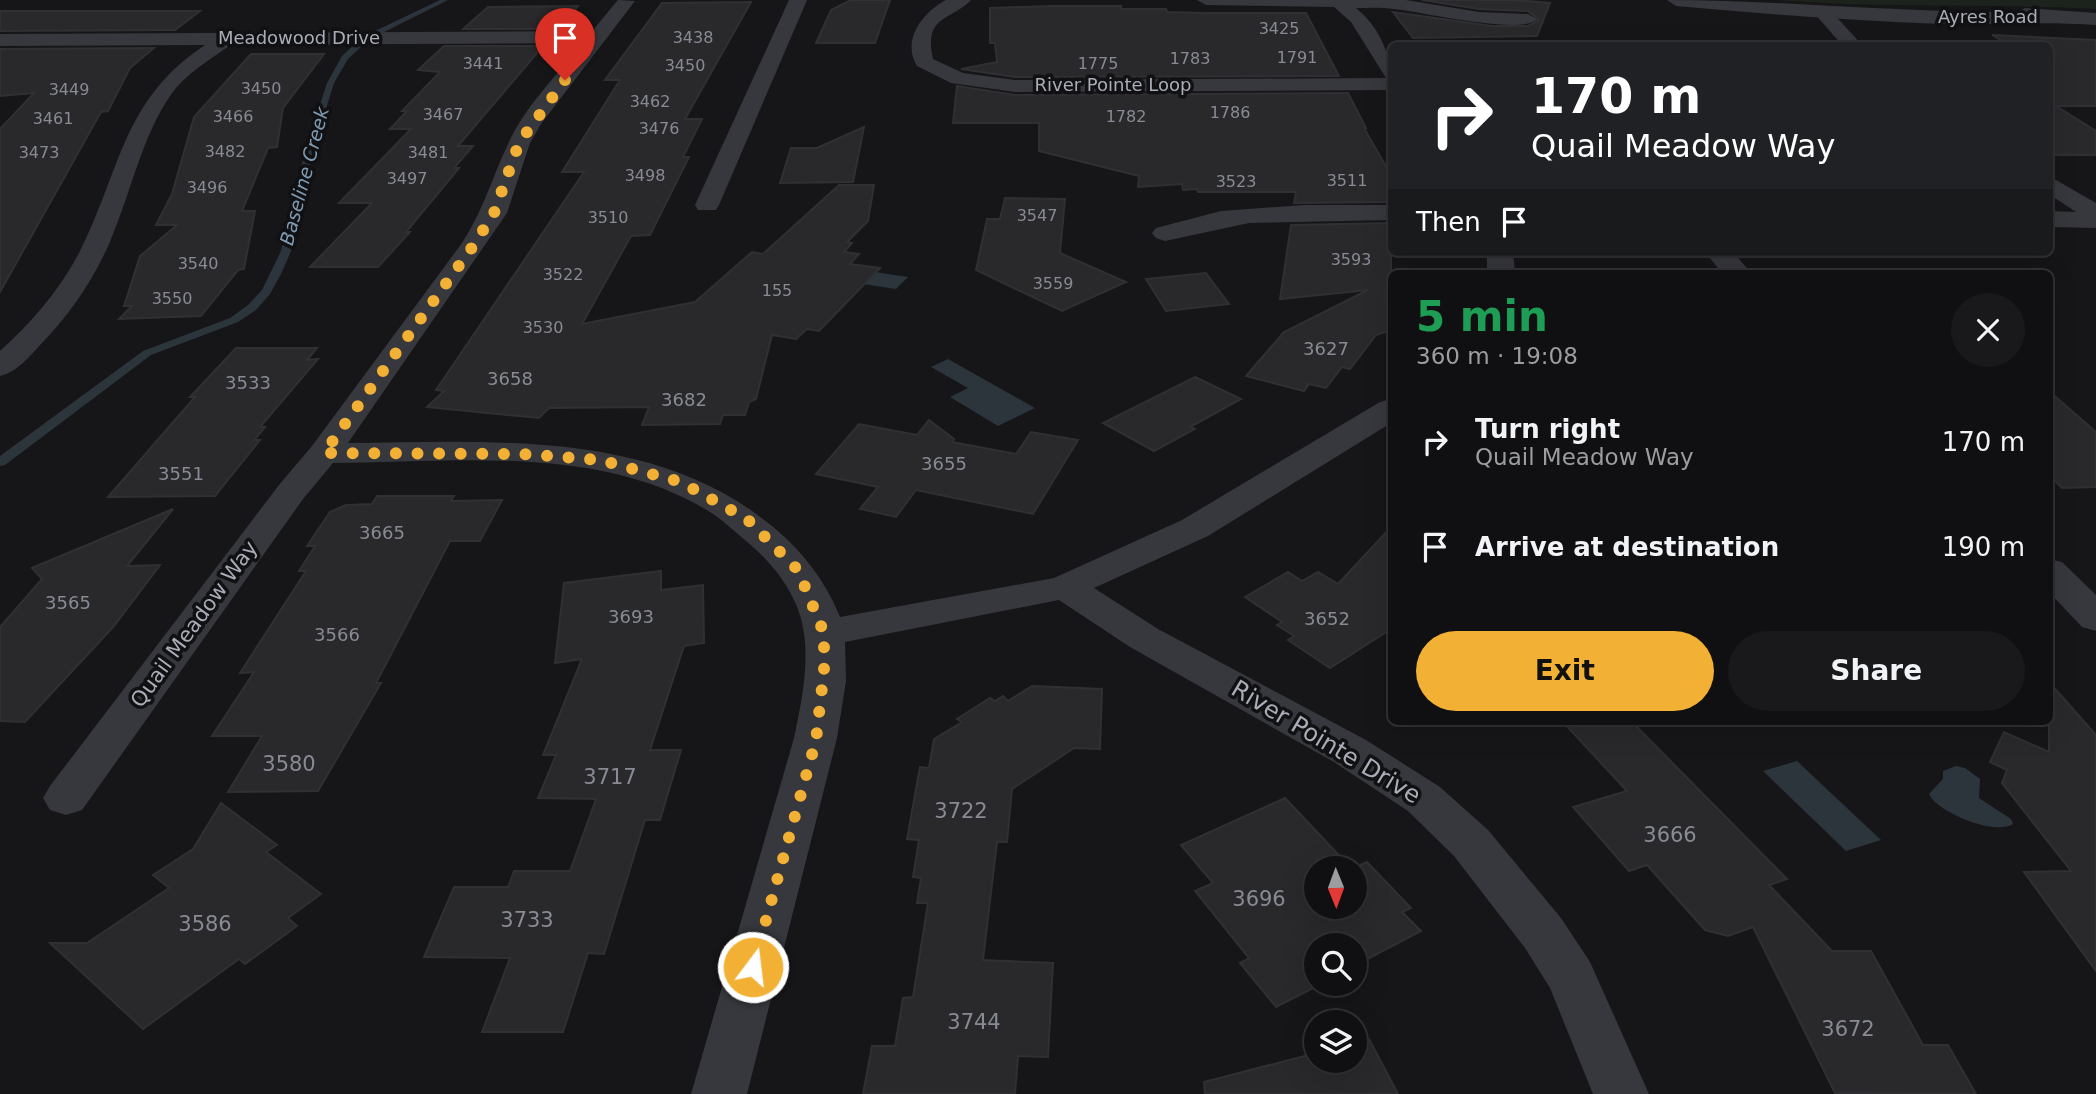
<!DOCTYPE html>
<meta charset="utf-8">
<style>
:root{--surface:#101012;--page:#19191b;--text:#f1f3f6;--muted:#9c9d9f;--line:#303032;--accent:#f2b134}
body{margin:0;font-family:"DejaVu Sans",sans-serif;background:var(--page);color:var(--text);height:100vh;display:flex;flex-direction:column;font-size:26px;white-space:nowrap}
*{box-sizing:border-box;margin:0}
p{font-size:23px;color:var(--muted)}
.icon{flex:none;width:38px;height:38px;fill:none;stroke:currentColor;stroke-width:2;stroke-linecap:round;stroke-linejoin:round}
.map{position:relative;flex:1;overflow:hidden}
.sheet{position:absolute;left:1388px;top:270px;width:665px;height:455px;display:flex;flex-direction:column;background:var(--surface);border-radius:10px;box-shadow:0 7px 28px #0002,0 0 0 2px var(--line)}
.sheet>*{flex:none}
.banner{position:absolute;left:1388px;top:42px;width:665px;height:214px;border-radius:10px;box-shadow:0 7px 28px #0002,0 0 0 2px var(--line);background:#202124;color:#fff;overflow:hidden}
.needle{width:46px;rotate:179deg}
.controls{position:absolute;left:1304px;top:856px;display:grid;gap:14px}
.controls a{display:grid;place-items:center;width:63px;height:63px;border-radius:50%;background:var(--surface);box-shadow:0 7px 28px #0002,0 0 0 2px var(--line);font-size:35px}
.pin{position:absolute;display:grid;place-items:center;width:60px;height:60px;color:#fff;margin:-72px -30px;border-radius:50% 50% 50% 0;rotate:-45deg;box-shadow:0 0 7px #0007}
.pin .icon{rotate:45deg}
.me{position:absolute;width:77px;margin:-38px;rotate:15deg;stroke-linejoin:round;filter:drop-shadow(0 0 5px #0008)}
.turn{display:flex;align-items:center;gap:24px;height:147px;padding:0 28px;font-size:32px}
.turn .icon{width:91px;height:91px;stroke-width:2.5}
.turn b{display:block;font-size:49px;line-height:60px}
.then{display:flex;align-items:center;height:66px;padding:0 28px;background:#0003;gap:14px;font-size:26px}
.round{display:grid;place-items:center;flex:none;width:74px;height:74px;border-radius:37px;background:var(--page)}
.summary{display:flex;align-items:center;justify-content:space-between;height:119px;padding:0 28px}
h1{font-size:42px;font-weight:800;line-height:52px;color:#1e9e55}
.action{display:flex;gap:14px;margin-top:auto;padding:14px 28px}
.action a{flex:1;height:80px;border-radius:42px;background:var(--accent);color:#111;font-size:28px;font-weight:800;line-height:80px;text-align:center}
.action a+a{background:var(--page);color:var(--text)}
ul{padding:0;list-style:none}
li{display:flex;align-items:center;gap:21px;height:105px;padding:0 28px}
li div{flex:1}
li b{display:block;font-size:26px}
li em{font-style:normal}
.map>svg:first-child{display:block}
.green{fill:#1c231d}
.water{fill:#2c353c}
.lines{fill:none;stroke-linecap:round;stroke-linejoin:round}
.stream{fill:#2c353c;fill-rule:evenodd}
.building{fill:#29292c;stroke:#303034;stroke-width:2}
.minor{fill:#37383d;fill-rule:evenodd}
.tertiary{fill:#37383d;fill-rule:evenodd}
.route{stroke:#f2b134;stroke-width:12;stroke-dasharray:0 21.6}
.labels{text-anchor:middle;stroke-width:7;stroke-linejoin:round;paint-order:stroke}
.far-number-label{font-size:16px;fill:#888b94}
.far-street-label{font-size:18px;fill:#a8adb8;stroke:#111113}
.number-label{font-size:18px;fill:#888b94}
.far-water-label{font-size:19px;font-style:italic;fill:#7f9bb3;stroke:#111113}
.street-label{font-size:21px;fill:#a8adb8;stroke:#111113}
.near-number-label{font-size:21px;fill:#888b94}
.near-street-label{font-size:24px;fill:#a8adb8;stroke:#111113}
</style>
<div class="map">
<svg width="2096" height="1094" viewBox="0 0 2096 1094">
<rect width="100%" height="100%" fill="#161618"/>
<path class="green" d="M1777 0H2096V9C1990 3 1883 9 1777 0Z"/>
<g class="water">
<path d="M855 269 908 277 896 289 843 281Z"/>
<path d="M948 359 1035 408 998 426 950 397 968 388 931 367Z"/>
<path d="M1797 761 1881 840 1846 851 1763 771Z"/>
<path d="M1956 766 1965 768 1980 779 1979 798 2011 819 2013 824C1994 836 1937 812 1929 794L1943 779V771Z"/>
</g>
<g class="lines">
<g class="stream">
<path d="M440 0H448L380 34 373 32Z"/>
<path d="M357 42 364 44 348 59 334 83 313 151 291 251 282 272 270 294 256 310 238 322 151 355 5 465 0 466V456L143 351 230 318 248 305 262 290 281 251 305 151 327 83 342 56Z"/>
</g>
</g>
<g class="building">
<path d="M851 0H890L875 43H816L831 10Z"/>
<path d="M1422 0H1516L1550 3 1537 36 1413 38 1393 12 1492 26H1528L1539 20 1528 11 1479 9Z"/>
<path d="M751 2 685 119H702L683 157H689L650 235 631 236 582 324 695 302 752 252 763 254 839 185H874L868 221 847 242 852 243 844 252 859 254 850 264 880 268 819 331 807 329 796 339 772 335 756 399 749 402 745 415H723L720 424 642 425 649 407 549 408 539 418 427 407 444 391 436 390 584 172H562L620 80H605L662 3Z"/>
<path d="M578 6 558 29H463L488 7Z"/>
<path d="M1054 6H1121V9H1166L1167 12 1203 13H1306L1339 76 1015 77 961 69 997 62 995 43H990V8Z"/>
<path d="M0 11H200L175 30 0 31Z"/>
<path d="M1992 35 2096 40V106H2056L2096 131V155H2049V46H2011Z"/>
<path d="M444 46H543L458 146H473L454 168H459L406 232H410L378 267H310L372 203H339L411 129H390L407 111H402L440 72 418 70Z"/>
<path d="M154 48 130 68 108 111 101 112 0 292V129L34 93 0 96V49Z"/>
<path d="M251 54H324L283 108 277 147 268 148 242 211H255L244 269 238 270 201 316 119 319 132 306H124L140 256 177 225H156L172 194 194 117Z"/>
<path d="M957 86 1015 95 1348 93 1366 128H1364L1391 175V202L1294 203 1296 192H1198L1197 189 1183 190 1182 184 1138 187 1139 176 1039 151V123H953Z"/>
<path d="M864 127 853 182 780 183 791 148H817Z"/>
<path d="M1005 198 1065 199 1060 253 1126 282 1062 311 976 270 987 219H1000Z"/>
<path d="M1391 223V330L1376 335 1350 369 1342 367 1326 388 1309 384 1304 391 1246 376 1284 332 1368 290 1280 299 1291 225Z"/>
<path d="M1206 273 1229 304 1166 311 1146 279Z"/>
<path d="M236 348H317L307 360 318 359 260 427H265L254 440H260L215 496 108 497 195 397H190Z"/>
<path d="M1195 377 1241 399 1190 427 1195 429 1154 451 1103 423Z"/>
<path d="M2049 391 2096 432V487L2062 488 2049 475Z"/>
<path d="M929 420 954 439 952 442 1016 454 1031 432 1078 440 1033 514 916 490 896 517 860 509 878 487 816 474 859 424 917 435Z"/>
<path d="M377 496H454L451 501 502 500 480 541H450L376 683H381L318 791 228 792 262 736H212L254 672 240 673 306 571H299L315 546H307L330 512 346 505 372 504Z"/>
<path d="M173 509 127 566 160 565 114 626 25 722 0 721V627L42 579 32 568Z"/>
<path d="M1391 527V629L1330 668 1288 640 1294 636 1277 625 1282 622 1245 597 1288 572 1302 581 1318 572 1338 584Z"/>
<path d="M661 571V590L703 585 704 643 684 646 650 750H681L660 820H645L604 954 588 953 563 1032H482L510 958 424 957 454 887H508L514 871H570L596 799 538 798 556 755H543L582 659 555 663 564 583Z"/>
<path d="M2049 682 2096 735V971L2024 872 2071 871 2002 783 2007 770 1990 762 2004 732 2049 752Z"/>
<path d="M1032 686 1102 689 1100 749 1074 748 1012 789 1007 842H997L983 960 1053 963 1048 1057 1018 1056 1015 1094H863L872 1046H895L903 998 913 997 928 903H917L921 878 913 877 919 840 907 839 920 767 929 768 934 739 962 722 957 719 990 698 995 701 1003 696 1008 701Z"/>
<path d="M1562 721H1631L1787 879 1769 885 1832 951H1871L1923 1045H1948L1976 1094 1835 1093 1753 927 1728 936 1705 930 1647 865 1629 871 1573 807 1627 791Z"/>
<path d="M1285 798 1351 868H1316V906H1354V868L1367 862 1411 908 1402 912 1421 931 1354 966V945H1316V984H1321L1276 1007 1240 963 1249 958 1195 891 1213 883 1181 845Z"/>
<path d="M221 803 277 845 266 852 321 894 288 918 297 926 245 964 239 959 143 1029 50 943H87L169 888 153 875 193 849Z"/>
<path d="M1369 1039 1398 1094H1205L1204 1082 1316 1053V1060H1354V1043Z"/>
</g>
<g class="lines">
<g class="minor">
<path d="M618 0 635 1 541 124 530 143 507 213 348 443C490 442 649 429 767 522 799 547 825 579 840 617L1054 578 1182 520 1380 402 1391 399V423L1208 536 1094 588 1158 629 1366 740 1440 787 1488 830 1561 918 1590 962 1649 1094H1593L1550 988 1525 948 1454 856 1408 811 1334 762 1130 647 1059 600 845 642 846 681 837 738 747 1094H691L794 738C801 704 809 668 804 633 799 596 774 564 746 541 735 532 725 522 713 514 604 444 457 462 333 463L303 499 82 810 66 815 50 810 43 798 50 786 279 485 312 446 462 243C485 207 491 180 508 144 525 106 558 74 583 43L231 45C209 60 185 74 170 96 143 136 133 184 115 229 99 272 73 311 41 344 29 357 17 372 0 376V351C32 322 60 290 80 251 121 170 122 100 205 45L0 46V34L592 31Z"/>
<path d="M789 0H807L719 205 716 210H698L695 205Z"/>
<path d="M946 0H971C951 21 923 15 933 59L963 73 1015 80 1386 78 1351 22 1334 7 1206 5 1197 0H1406L1479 12 1528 14 1537 19C1523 36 1418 11 1394 9 1381 7 1368 8 1356 8 1382 30 1392 57 1391 90L1015 92 951 83 917 66C901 40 923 12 946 0Z"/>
<path d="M1823 8 1829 9 1863 46H1843L1814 13Z"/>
<path d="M2049 176 2096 203V228L2049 227V211L2076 212 2049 194Z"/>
<path d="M1304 205H1391V220L1249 223 1165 241 1156 238 1152 233 1156 228 1221 211Z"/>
<path d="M1487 252H1513L1515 273H1487Z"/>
<path d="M1705 252H1733L1751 273H1722Z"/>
<path d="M2049 559 2062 562 2096 595V631L2082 627 2049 592Z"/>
</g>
<path class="tertiary" d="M1667 0C1784 0 1900 13 2017 12L2025 8 2096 13V25C2045 21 1993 25 1942 24 1853 21 1764 14 1676 6Z"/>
</g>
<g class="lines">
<path class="route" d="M565 80 519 143 494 213 473 246 324 453 523 454 600 460 681 482 747 519 798 570 824 633V670L816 740 753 967"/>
</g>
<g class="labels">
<g class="far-number-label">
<text x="1279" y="34">3425</text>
<text x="693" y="43">3438</text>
<text x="1297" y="63">1791</text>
<text x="1190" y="64">1783</text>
<text x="483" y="69">3441</text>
<text x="1098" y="69">1775</text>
<text x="685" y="71">3450</text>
<text x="261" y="94">3450</text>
<text x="69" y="95">3449</text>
<text x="650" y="107">3462</text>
<text x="1230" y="118">1786</text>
<text x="443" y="120">3467</text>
<text x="233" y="122">3466</text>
<text x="1126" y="122">1782</text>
<text x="53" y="124">3461</text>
<text x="659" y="134">3476</text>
<text x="225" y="157">3482</text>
<text x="39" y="158">3473</text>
<text x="428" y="158">3481</text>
<text x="645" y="181">3498</text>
<text x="407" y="184">3497</text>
<text x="1347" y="186">3511</text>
<text x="1236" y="187">3523</text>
<text x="207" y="193">3496</text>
<text x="1037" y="221">3547</text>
<text x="608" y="223">3510</text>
<text x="1351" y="265">3593</text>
<text x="198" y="269">3540</text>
<text x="563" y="280">3522</text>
<text x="1053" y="289">3559</text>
<text x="777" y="296">155</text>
<text x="172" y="304">3550</text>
<text x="543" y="333">3530</text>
</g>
<g class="far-street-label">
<text x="1988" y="23">Ayres Road</text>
<text x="299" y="44">Meadowood Drive</text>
<text x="1113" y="91">River Pointe Loop</text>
</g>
<g class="number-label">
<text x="1326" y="355">3627</text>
<text x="510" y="385">3658</text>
<text x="248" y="389">3533</text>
<text x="684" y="406">3682</text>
<text x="944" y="470">3655</text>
<text x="181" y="480">3551</text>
<text x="382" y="539">3665</text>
<text x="68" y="609">3565</text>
<text x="631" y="623">3693</text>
<text x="1327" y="625">3652</text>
<text x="337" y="641">3566</text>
</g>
<g class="far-water-label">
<text transform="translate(304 176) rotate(-75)" y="7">Baseline Creek</text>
</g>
<g class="street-label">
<text transform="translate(194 624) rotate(-54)" y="7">Quail Meadow Way</text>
</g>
<g class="near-number-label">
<text x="289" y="771">3580</text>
<text x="610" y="784">3717</text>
<text x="961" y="818">3722</text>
<text x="1670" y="842">3666</text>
<text x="1259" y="906">3696</text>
<text x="527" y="927">3733</text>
<text x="205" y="931">3586</text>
<text x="974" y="1029">3744</text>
<text x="1848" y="1036">3672</text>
</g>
<g class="near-street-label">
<text transform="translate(1326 742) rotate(31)" y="8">River Pointe Drive</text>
</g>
</g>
</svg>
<div class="controls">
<a><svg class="needle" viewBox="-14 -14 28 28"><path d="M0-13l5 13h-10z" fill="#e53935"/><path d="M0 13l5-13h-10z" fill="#9c9d9f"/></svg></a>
<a><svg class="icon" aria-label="search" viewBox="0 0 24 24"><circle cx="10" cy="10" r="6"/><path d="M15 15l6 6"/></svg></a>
<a><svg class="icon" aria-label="layers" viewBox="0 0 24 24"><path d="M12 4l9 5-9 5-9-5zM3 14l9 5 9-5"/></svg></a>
</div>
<div class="pin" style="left:565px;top:80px;background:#d93025"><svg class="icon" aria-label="arrive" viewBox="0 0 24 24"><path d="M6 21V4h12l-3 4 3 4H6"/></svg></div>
<svg class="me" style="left:753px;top:967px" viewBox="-20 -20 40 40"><circle r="17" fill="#f2b134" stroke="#fff" stroke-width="3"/><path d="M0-11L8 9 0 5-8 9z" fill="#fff"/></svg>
<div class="banner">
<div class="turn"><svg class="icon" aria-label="right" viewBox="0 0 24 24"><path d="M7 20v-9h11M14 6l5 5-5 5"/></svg><div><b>170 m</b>Quail Meadow Way</div></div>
<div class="then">Then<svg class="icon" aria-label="arrive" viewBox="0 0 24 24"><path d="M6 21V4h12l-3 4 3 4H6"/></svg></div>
</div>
<section class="sheet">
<div class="summary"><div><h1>5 min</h1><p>360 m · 19:08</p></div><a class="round"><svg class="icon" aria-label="close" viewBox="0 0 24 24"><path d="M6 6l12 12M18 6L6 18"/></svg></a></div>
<ul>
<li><svg class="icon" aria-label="right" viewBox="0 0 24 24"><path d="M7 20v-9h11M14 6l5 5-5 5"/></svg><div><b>Turn right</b><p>Quail Meadow Way</p></div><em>170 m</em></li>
<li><svg class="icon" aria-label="arrive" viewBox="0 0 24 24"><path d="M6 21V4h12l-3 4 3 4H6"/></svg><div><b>Arrive at destination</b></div><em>190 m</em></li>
</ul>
<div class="action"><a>Exit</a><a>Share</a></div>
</section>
</div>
